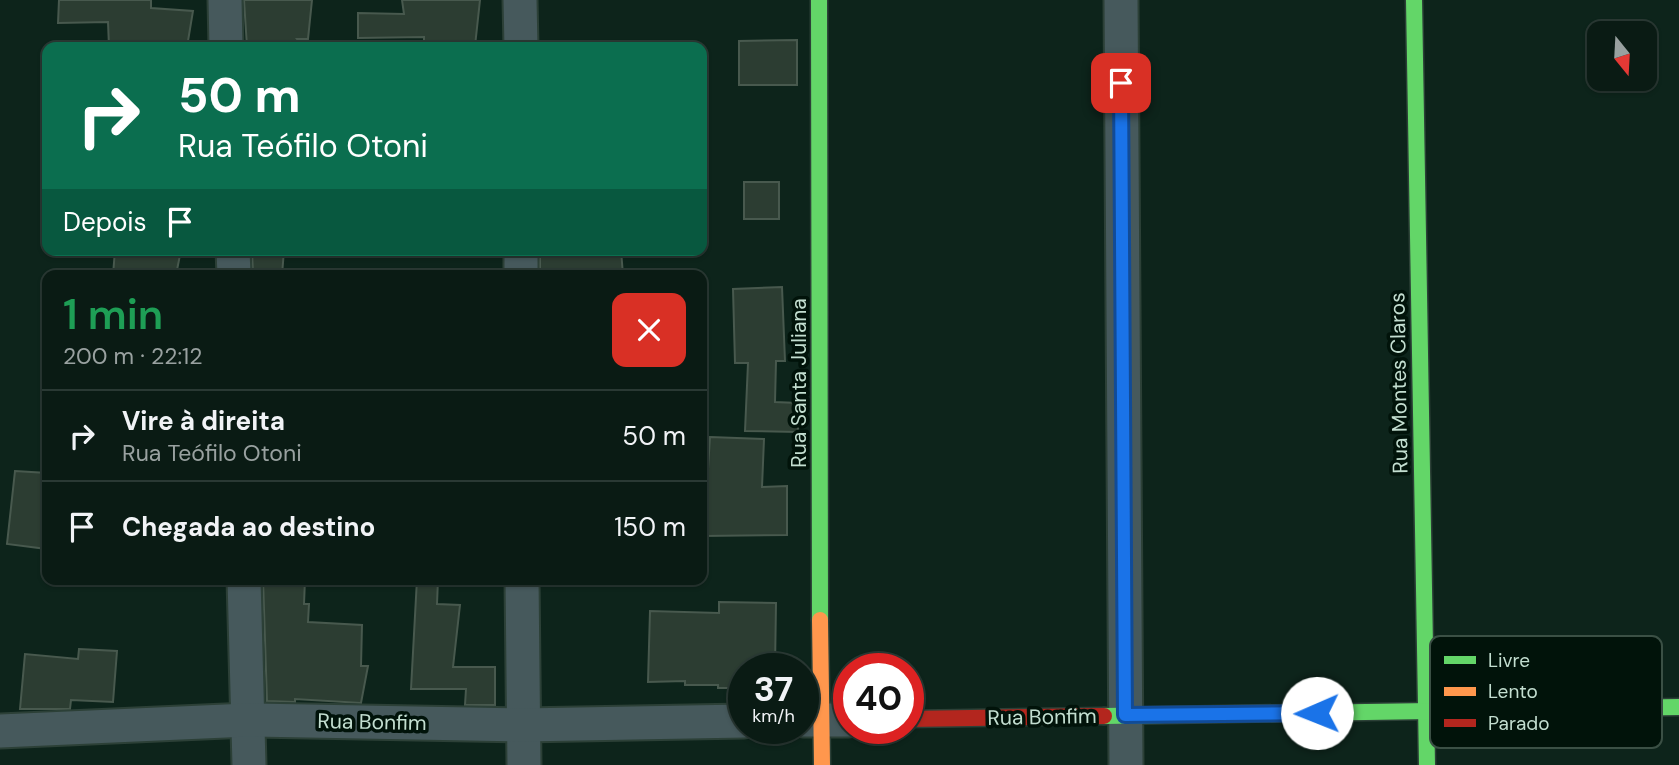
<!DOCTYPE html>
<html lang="pt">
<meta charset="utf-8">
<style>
:root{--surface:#0a1b14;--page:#182822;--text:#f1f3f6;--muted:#99a1a0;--line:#2a3934}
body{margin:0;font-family:"DM Sans",sans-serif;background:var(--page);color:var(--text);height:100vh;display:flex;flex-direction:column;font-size:26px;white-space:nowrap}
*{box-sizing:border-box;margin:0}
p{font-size:23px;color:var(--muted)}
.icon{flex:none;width:38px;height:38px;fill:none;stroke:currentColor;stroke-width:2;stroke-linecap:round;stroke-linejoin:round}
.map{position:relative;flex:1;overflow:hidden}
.sheet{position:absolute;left:42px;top:270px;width:665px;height:315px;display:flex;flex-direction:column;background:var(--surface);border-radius:14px;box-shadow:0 2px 5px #0004,0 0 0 2px var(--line)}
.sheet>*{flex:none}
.banner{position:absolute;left:42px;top:42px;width:665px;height:214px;border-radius:14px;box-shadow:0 2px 5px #0004,0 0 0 2px var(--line);background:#0b6e4f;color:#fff;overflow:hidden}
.needle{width:46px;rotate:162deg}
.fabs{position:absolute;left:1587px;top:21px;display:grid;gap:14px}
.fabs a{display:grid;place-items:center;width:70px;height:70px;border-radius:14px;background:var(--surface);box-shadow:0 2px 5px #0004,0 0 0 2px var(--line);font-size:35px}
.speed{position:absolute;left:728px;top:653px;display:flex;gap:14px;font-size:35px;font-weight:700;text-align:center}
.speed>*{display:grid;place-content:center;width:91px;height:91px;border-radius:50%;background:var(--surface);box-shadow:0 2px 5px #0004,0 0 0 2px var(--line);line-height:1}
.speed small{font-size:18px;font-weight:400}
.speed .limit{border:10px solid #d22;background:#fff;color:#111}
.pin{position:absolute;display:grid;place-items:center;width:60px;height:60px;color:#fff;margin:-30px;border-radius:14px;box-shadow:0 4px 10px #0006}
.me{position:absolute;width:77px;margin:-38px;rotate:269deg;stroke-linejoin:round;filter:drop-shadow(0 0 5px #0008)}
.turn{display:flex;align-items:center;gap:24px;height:147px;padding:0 21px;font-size:32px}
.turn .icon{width:91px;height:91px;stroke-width:2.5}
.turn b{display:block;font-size:49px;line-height:60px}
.then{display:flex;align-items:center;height:66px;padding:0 21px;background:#0003;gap:14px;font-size:26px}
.round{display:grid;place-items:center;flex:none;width:74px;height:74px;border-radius:14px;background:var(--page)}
.head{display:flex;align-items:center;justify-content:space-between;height:119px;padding:0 21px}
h1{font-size:42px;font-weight:600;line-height:52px;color:#1e9e55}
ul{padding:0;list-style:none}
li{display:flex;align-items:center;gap:21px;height:91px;padding:0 21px;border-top:2px solid var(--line)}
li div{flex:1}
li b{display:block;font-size:26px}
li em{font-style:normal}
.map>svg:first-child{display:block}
.building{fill:#2c3d32;stroke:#48594e;stroke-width:2}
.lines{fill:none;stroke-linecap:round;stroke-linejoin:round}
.street-casing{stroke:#2c4037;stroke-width:37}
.fast-casing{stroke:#2c4037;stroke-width:19}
.slow-casing{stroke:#2c4037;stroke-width:19}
.jam-casing{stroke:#2c4037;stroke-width:19}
.street{stroke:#46595c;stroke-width:33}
.fast{stroke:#63d668;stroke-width:16}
.slow{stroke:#ff974d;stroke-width:16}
.jam{stroke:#b3261e;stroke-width:16}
.route-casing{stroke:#114b97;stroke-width:18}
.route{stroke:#1a73e8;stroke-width:12}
.labels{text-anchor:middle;stroke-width:7;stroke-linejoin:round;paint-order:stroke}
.street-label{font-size:21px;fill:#c3ded0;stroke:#01130a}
.key{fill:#01130a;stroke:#3b5045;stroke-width:2}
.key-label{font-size:19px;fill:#c3ded0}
</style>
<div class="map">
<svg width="1679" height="765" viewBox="0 0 1679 765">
<rect width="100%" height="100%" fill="#0d241b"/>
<g class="building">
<path d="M59 0H151V8L193 11 187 47H109L108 22 58 23Z"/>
<path d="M244 0H312L308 39H297L303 47H247Z"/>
<path d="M402 0H480L475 46 424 47V37L358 38V13L404 14Z"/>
<path d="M797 40V85H739V41Z"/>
<rect x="744" y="182" width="35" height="37"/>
<path d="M115 250H181L176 275H113Z"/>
<path d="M252 250H284L282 275H253Z"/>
<path d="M540 250H621L623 275H540Z"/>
<path d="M782 287 785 361H776L775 402 798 403V432L745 431 748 363H735L733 289Z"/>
<path d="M710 437 764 439 762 487 787 486V535L702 536V485H707Z"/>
<path d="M15 471 47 473V549L7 544Z"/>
<path d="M263 579H305L304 604H309L308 622 362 625 361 666H368L361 703 295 699V702L267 701Z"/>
<path d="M417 579H438L437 604 460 605 453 667H495V705H465L466 689H411Z"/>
<path d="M719 602 776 603 775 668H744V688H718V685H685V681L648 682 650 611 719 613Z"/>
<path d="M79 649 117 651 113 702 71 700 70 709H20L25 654 78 659Z"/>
</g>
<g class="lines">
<g class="street-casing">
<g id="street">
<path d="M225 0 226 47"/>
<path d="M520 0 521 47"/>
<path d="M1121 0 1126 765"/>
<path d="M233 250 234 275"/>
<path d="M521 250V275"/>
<path d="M244 579 249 765"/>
<path d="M522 579 524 765"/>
<path d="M803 720H849"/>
<path d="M0 731 248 720 523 725 744 721"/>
</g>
</g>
<g class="fast-casing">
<g id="fast">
<path d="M819 0 820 620"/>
<path d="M1414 0 1427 765"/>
<path d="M1104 716 1679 707"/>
</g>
</g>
<g class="slow-casing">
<path id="slow" d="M820 620 822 765"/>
</g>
<g class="jam-casing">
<path id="jam" d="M908 719 1104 716"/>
</g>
<use href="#street" class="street"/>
<use href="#fast" class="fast"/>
<use href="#slow" class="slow"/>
<use href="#jam" class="jam"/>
</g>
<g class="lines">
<g class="route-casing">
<path id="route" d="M1121 83 1125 715 1317 713"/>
</g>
<use href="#route" class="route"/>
</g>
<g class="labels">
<g class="street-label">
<text transform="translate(799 383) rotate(-90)" y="7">Rua Santa Juliana</text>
<text transform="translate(1399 383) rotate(-91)" y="7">Rua Montes Claros</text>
<text transform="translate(1042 717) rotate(-1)" y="7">Rua Bonfim</text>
<text transform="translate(372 722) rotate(1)" y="7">Rua Bonfim</text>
</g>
</g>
<rect x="1430" y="636" width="232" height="112" rx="10" class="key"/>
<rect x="1444" y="656" width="32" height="8" fill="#63d668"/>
<rect x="1444" y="687" width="32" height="9" fill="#ff974d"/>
<rect x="1444" y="719" width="32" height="8" fill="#b3261e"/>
<g class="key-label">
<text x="1488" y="667">Livre</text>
<text x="1488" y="698">Lento</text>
<text x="1488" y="730">Parado</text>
</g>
</svg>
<div class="fabs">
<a><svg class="needle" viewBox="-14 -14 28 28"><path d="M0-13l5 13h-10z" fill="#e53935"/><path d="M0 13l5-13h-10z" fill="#99a1a0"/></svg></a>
</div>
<div class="speed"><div>37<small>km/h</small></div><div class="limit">40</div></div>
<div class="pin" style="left:1121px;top:83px;background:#d93025"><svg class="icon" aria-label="arrive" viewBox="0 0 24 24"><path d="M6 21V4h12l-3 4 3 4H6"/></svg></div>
<svg class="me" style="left:1317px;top:713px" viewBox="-20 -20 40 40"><circle r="19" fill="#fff"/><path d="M0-13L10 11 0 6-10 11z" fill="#1a73e8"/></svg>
<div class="banner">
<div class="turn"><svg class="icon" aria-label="right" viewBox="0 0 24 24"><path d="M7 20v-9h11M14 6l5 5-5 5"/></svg><div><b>50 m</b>Rua Teófilo Otoni</div></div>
<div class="then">Depois<svg class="icon" aria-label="arrive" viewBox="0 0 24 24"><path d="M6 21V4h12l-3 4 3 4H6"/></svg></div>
</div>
<section class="sheet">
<div class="head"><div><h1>1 min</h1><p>200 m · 22:12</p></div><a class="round" style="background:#d93025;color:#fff"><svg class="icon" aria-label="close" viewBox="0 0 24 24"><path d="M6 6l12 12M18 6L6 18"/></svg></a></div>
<ul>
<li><svg class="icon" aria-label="right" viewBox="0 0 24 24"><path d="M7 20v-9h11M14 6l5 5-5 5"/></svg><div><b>Vire à direita</b><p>Rua Teófilo Otoni</p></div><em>50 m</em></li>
<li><svg class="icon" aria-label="arrive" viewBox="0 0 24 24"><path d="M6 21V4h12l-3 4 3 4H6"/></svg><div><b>Chegada ao destino</b></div><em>150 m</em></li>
</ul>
</section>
</div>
